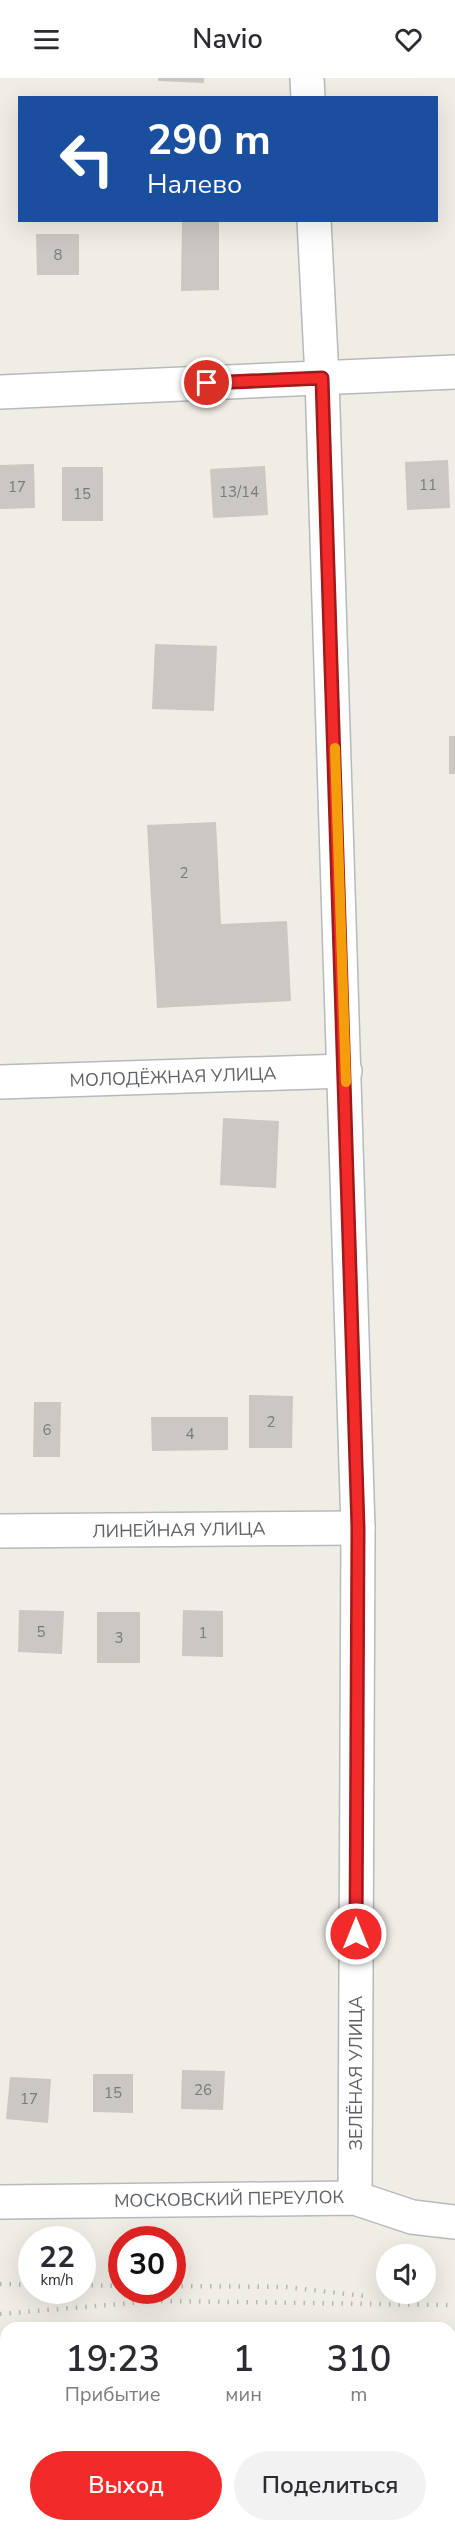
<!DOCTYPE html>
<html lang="ru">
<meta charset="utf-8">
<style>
:root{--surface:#fff;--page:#f2f2f3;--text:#2b2b33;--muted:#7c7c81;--accent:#f22a29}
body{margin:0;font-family:"Nunito Sans",sans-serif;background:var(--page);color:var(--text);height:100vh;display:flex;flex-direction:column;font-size:22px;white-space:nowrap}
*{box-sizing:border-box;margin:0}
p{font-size:20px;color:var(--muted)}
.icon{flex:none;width:33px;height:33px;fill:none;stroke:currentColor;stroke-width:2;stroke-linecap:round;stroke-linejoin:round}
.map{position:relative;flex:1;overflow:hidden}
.drawer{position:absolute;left:0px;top:2244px;width:456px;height:210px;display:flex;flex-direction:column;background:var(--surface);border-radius:18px 18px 0 0;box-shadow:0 6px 24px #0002}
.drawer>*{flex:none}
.banner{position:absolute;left:18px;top:18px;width:420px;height:126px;border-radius:0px;box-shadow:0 6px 24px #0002;background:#1a4fa0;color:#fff;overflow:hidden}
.tools{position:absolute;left:376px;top:2166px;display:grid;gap:12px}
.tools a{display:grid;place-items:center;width:60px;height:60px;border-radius:50%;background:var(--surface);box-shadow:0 6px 24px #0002;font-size:30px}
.speed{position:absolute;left:18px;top:2148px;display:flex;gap:12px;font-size:30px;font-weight:700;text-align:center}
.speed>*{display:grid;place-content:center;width:78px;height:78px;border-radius:50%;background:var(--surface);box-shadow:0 6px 24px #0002;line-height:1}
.speed small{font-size:15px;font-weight:400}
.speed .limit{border:9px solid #d22;background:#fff;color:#111}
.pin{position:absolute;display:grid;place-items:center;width:51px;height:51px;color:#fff;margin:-26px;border:3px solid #fff;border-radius:50%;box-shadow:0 2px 6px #0007}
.me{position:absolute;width:66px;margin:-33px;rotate:0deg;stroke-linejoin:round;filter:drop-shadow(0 0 4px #0008)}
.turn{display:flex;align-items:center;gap:21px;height:126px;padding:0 30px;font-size:27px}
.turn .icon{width:78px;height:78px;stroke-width:2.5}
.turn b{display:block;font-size:42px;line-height:51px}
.eta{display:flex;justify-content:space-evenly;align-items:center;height:102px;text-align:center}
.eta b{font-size:36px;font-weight:600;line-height:42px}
.primary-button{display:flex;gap:12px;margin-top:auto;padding:12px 30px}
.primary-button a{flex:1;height:69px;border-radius:36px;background:var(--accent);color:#fff;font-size:24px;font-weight:600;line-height:69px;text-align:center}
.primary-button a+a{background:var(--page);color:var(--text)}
header{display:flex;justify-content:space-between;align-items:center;height:78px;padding:0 30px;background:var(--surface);font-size:27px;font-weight:600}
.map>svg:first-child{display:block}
.building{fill:#cbc7c2}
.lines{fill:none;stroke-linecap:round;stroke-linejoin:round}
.minor-casing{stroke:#b6b9bd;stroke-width:36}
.minor{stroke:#fff;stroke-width:33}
.rail{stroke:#b6b7b8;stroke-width:4.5;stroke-dasharray:1.5 8;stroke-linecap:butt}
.route-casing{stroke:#9d1b1b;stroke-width:15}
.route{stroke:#f22a29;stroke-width:10}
.slow{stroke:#f59e0b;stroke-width:10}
.labels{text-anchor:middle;stroke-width:4.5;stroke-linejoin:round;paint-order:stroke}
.number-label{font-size:15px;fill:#787b7e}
.street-label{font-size:18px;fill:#5d6267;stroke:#fff}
</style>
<header><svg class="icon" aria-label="menu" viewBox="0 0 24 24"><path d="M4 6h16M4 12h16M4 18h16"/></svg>Navio<svg class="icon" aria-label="heart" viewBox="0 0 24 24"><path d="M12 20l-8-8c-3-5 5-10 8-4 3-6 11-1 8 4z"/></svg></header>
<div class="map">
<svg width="455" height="2454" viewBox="0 0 455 2454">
<rect width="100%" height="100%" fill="#f0ede5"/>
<g class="building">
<path d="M158 0H204V5L158 3Z"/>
<path d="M182 142H219V212L181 213Z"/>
<path d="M36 156H79V197H37Z"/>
<path d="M448 382 450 430 407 432 405 384Z"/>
<path d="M34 386 35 430 0 431V387Z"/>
<path d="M265 388 268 437 213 440 210 391Z"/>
<rect x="62" y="389" width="41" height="54"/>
<path d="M155 566 217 568 214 633 152 631Z"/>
<rect x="449" y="658" width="6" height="38"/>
<path d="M216 744 221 846 287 843 291 923 157 930 147 747Z"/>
<path d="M223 1040 279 1043 276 1110 220 1107Z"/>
<path d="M249 1317 293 1318 292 1370H249Z"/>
<path d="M34 1324H61L60 1379H33Z"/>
<path d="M151 1339H228V1372L152 1373Z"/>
<path d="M19 1532 64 1533 62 1576 18 1574Z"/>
<path d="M183 1532 223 1533V1579L182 1578Z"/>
<rect x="97" y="1534" width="43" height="51"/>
<path d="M182 1992 225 1993 223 2032 181 2031Z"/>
<path d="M93 1996H133V2035L93 2034Z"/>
<path d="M10 1999 51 2001 48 2045 6 2041Z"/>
</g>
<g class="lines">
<g class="minor-casing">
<g id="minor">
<path d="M307 0 308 20"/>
<path d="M314 142 322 300 358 1450 355 2120"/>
<path d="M0 314 455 294"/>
<path d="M0 1004 345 993"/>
<path d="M0 1453 358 1450"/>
<path d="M0 2124 355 2120 412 2139 455 2144"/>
</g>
</g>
<use href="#minor" class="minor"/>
<g class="rail">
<path d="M0 2206 32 2207"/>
<path d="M82 2207 122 2208"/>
<path d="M172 2208 286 2209 364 2218"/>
<path d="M0 2236 156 2223 452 2227"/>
</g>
</g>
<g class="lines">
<g class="route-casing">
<path id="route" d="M207 305 322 300 358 1450 356 1856"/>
</g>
<use href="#route" class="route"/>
<path class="slow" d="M335 670 346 1004"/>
</g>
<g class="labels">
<g class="number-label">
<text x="58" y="182">8</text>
<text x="428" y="412">11</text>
<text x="17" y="414">17</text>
<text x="239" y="419">13/14</text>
<text x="82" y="421">15</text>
<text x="184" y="800">2</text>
<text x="271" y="1349">2</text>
<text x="47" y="1357">6</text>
<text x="190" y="1361">4</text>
<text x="41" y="1559">5</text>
<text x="203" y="1560">1</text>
<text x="119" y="1565">3</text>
<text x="203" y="2017">26</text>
<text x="113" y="2020">15</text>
<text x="29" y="2026">17</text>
</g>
<g class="street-label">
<text transform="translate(173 999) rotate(-2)" y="6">МОЛОДЁЖНАЯ УЛИЦА</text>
<text transform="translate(179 1452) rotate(-1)" y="6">ЛИНЕЙНАЯ УЛИЦА</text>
<text transform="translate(356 1995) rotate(-90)" y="6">ЗЕЛЁНАЯ УЛИЦА</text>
<text transform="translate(229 2121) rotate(-1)" y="6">МОСКОВСКИЙ ПЕРЕУЛОК</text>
</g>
</g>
</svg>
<div class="tools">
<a><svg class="icon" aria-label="sound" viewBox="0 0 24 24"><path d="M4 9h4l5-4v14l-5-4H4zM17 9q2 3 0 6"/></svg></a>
</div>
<div class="speed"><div>22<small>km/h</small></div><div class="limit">30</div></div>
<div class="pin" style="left:207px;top:305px;background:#d93025"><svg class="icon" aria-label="arrive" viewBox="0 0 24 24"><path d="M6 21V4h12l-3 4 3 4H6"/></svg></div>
<svg class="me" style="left:356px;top:1856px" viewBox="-20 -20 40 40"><circle r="17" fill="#f22a29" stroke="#fff" stroke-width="3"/><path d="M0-11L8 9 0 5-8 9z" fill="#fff"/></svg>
<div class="banner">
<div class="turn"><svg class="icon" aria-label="left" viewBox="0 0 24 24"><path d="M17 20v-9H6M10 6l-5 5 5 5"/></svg><div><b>290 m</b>Налево</div></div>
</div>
<section class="drawer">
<div class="eta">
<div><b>19:23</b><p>Прибытие</p></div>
<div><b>1</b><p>мин</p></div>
<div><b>310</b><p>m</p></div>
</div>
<div class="primary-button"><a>Выход</a><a>Поделиться</a></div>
</section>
</div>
